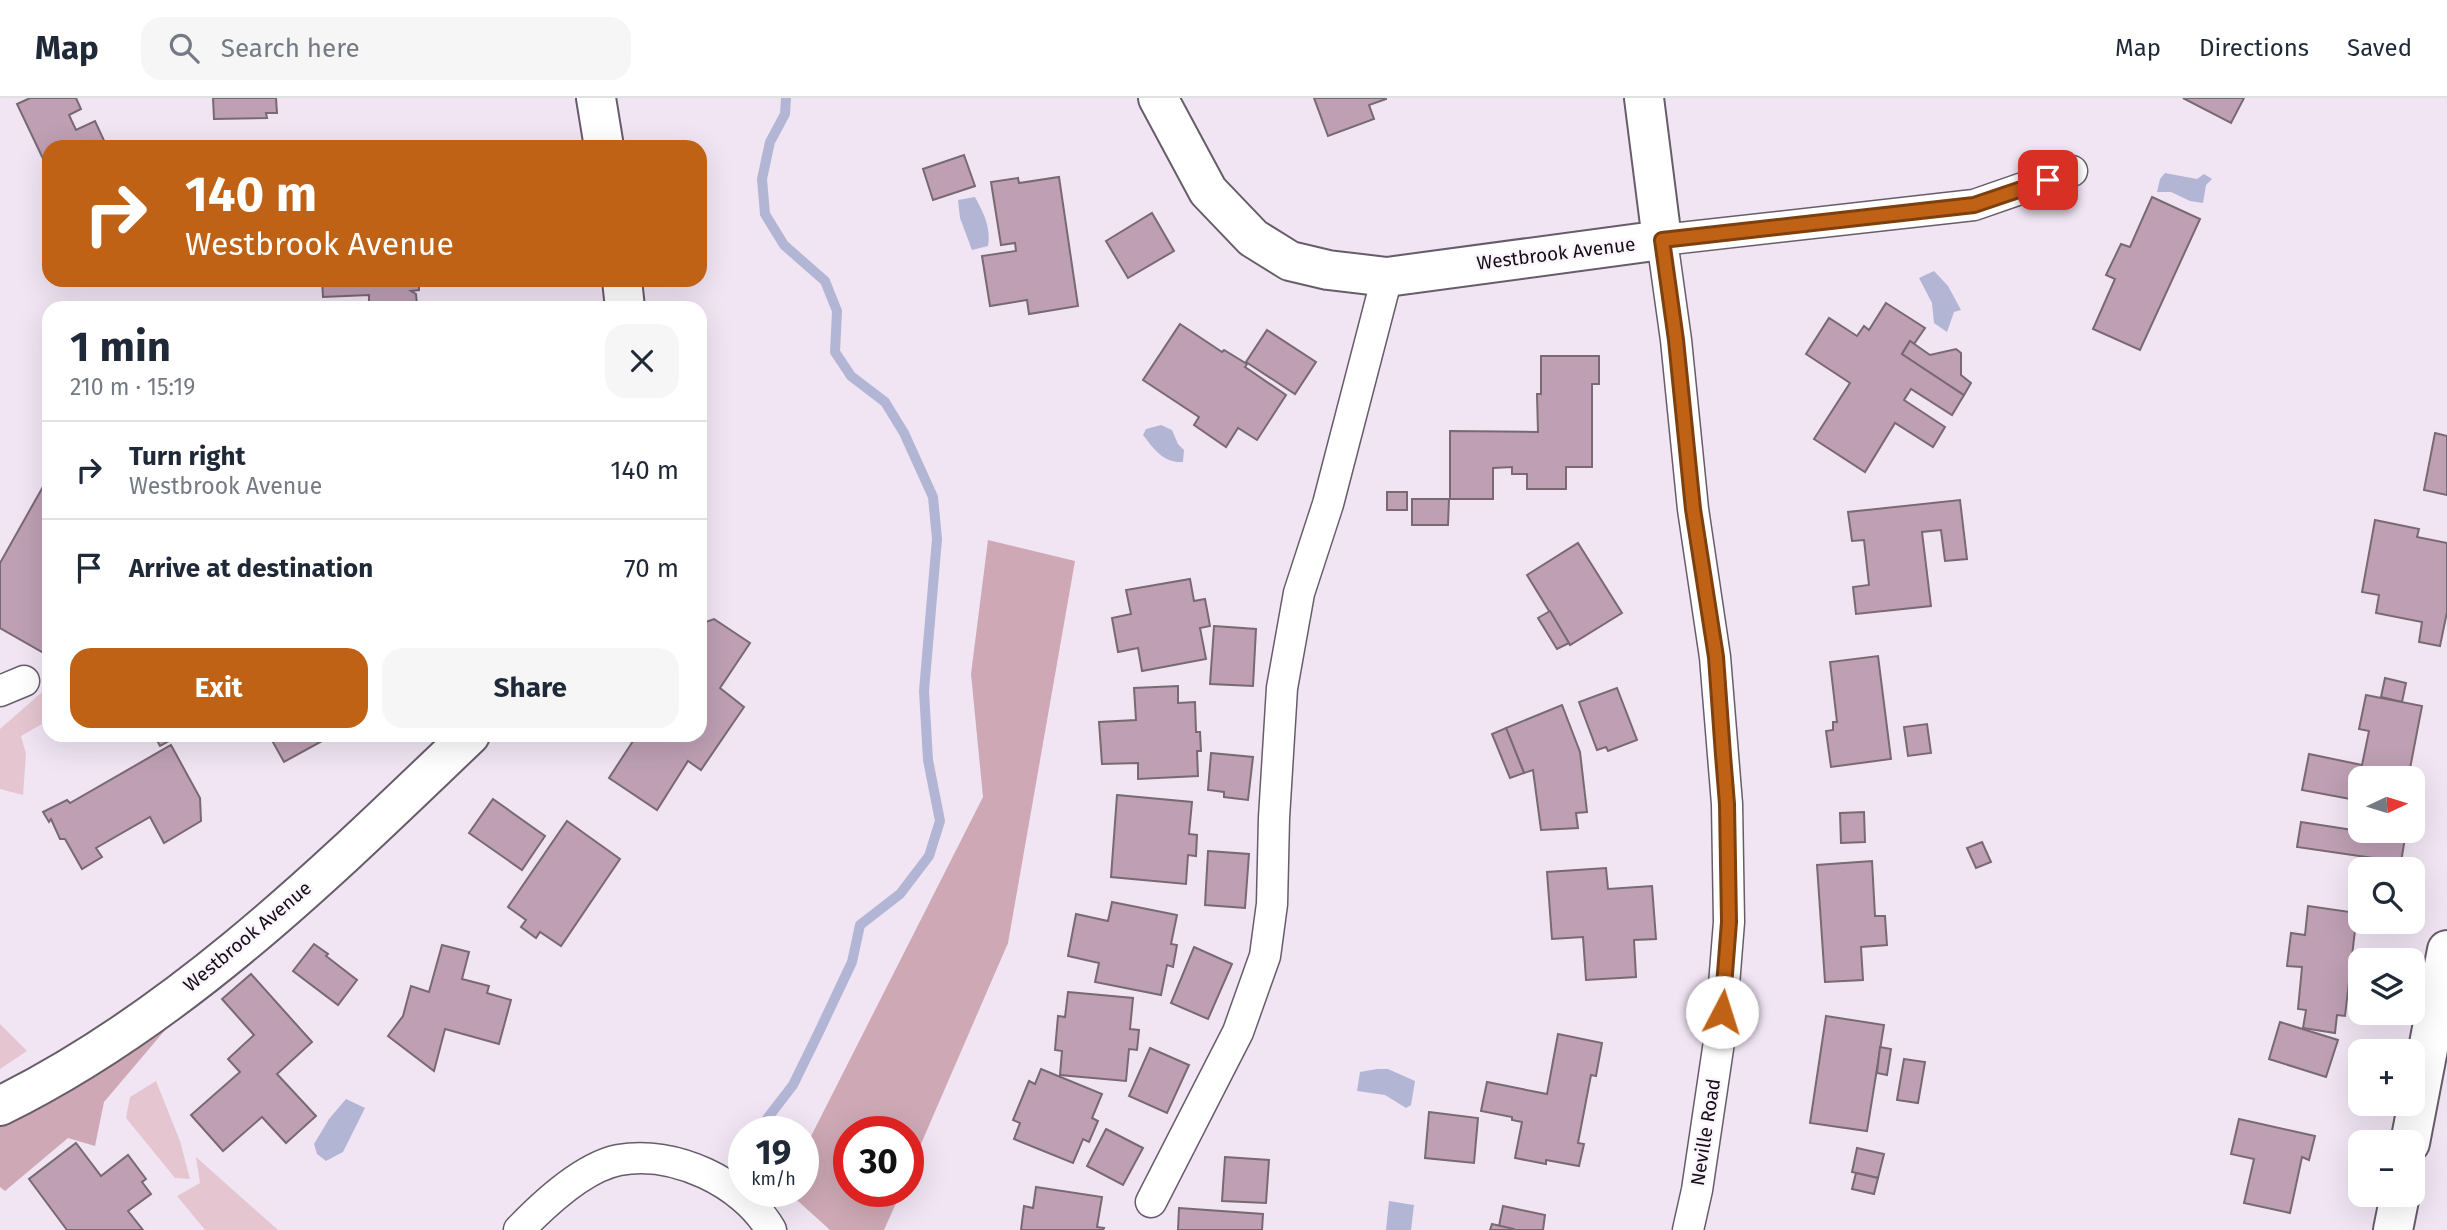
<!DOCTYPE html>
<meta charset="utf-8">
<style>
:root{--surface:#fff;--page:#f6f6f7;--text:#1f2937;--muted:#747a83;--line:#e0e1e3;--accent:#c06216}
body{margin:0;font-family:"Fira Sans",sans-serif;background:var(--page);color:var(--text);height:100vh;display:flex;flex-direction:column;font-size:26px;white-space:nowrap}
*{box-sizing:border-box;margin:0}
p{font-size:23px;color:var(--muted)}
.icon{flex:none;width:38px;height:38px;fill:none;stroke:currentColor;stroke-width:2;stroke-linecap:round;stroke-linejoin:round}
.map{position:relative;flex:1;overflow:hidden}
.panel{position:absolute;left:42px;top:203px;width:665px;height:441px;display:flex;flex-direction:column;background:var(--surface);border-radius:21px;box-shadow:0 7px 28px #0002}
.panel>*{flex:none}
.guide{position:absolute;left:42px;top:42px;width:665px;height:147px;border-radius:21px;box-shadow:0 7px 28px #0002;background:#c06216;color:#fff;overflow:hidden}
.needle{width:46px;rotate:86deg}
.buttons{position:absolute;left:2348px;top:668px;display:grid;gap:14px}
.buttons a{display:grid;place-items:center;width:77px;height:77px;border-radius:14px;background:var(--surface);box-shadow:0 7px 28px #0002;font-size:35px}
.speed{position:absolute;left:728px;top:1018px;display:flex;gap:14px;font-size:35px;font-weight:700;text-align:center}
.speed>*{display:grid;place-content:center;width:91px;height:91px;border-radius:50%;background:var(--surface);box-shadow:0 7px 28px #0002;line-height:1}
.speed small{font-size:18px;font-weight:400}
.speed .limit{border:10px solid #d22;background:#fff;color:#111}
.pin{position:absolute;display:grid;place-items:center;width:60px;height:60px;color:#fff;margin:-30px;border-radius:14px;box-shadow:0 4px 10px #0006}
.me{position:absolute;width:77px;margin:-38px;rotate:5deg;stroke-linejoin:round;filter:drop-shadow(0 0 5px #0008)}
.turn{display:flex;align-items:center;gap:24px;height:147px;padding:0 28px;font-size:32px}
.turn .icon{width:91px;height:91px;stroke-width:2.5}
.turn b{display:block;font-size:49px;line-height:60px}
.round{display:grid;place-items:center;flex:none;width:74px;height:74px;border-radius:21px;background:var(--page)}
.overview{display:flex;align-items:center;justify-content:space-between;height:119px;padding:0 28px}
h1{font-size:42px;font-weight:700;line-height:52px}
.primary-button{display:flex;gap:14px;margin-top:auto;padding:14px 28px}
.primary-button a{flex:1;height:80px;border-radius:21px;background:var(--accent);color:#fff;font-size:28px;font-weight:700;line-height:80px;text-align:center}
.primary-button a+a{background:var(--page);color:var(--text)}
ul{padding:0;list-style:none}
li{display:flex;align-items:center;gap:21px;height:98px;padding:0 28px;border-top:2px solid var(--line)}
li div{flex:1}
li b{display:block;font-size:26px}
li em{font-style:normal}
header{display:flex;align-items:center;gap:42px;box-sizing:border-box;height:98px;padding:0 35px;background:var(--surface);border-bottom:2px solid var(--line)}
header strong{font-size:33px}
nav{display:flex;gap:38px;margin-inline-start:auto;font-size:24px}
.search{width:490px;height:63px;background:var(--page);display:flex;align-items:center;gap:18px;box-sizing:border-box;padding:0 24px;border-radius:21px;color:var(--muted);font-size:26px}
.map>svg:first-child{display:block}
.green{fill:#e5c6d0}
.forest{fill:#cea9b5}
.water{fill:#b3b5d5}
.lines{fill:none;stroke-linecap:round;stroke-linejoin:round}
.stream{stroke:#b3b5d5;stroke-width:10}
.building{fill:#be9fb4;stroke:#786973;stroke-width:2}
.street-casing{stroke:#675d6a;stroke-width:33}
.secondary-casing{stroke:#675d6a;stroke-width:42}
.street{stroke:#fff;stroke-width:30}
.secondary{stroke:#fff;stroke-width:38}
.route-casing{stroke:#7d400e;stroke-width:18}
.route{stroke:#c06216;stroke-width:12}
.labels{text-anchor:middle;stroke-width:5;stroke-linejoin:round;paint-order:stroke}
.street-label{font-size:19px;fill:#120e13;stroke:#fcf4fd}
</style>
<header>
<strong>Map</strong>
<div class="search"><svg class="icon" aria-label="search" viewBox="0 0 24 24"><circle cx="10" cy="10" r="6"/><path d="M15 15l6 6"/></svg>Search here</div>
<nav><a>Map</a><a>Directions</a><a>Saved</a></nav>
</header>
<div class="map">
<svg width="2447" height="1132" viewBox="0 0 2447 1132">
<rect width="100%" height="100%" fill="#f1e5f4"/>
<g class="green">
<path d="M49 588V622L21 638 26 656 23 697 0 691V631Z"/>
<path d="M0 926 27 953 0 971Z"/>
<path d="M156 983 180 1043 190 1081 175 1080 126 1020 130 999Z"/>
<path d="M196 1059 278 1132H205L177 1098 200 1085Z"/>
</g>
<g class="forest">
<path d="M988 442 1075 463 1008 845 908 1076V1034H849V1094H901L884 1132H830L788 1094H803V1054L983 699 971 576Z"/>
<path d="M194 898 104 1004 95 1048 68 1040 5 1093 0 1089V1019Z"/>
</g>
<g class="water">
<path d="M2165 75 2197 81 2204 76 2212 81 2206 87 2203 105 2190 103 2171 94H2157L2160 81Z"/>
<path d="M975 99C984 116 991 129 988 148L972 152 960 120 958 102Z"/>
<path d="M1934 173 1948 188 1961 212 1954 214 1947 234 1934 225 1932 205 1919 180Z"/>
<path d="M1161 327 1172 332 1178 346 1184 352 1183 364C1163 365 1154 351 1143 337L1146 331Z"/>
<path d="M1377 971H1388L1415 983 1411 1007 1406 1010 1385 997 1357 993 1360 974Z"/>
<path d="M346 1001 365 1010 343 1054 326 1063 317 1056 314 1046 329 1021Z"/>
<path d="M1389 1103 1414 1107 1411 1132H1386Z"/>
</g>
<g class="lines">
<path class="stream" d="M761 1034 763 1026 793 987 818 936 852 864 860 827 900 796 929 758 940 723 928 662 924 593 937 441 933 399 904 335 885 304 851 278 835 254 837 213 825 183 784 147 765 116 762 81 770 44 785 16 786 0"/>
</g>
<g class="building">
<path d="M30 0H76L81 11 69 17 76 32 95 23 107 49H49V67H46L17 6Z"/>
<path d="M213 0H276L277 15H266L267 20 214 21Z"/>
<path d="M1314 0H1386V1L1369 7 1374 21 1328 38Z"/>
<path d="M2183 0H2244L2231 25Z"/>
<path d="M964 57 975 88 933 102 923 71Z"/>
<path d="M1059 79 1078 208 1029 216 1027 202 990 208 982 158 1016 153 1015 145 1001 147 991 84 1018 80 1019 85Z"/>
<path d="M2152 99 2200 121 2140 252 2093 231 2115 181 2106 177 2121 146 2130 149Z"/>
<path d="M1152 115 1174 153 1128 180 1106 143Z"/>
<path d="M322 182H419V192L411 193 416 196 417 207 411 208V210H369V197L323 199Z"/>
<path d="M1886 205 1925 230 1914 246 1910 243 1902 256 1964 297 1952 317 1911 291 1904 302 1945 329 1933 349 1895 325 1865 374 1814 341 1850 285 1806 256 1829 220 1857 238 1864 228 1869 232Z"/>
<path d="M1180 226 1222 254 1224 252 1247 266 1245 269 1286 297 1257 342 1238 330 1226 349 1194 327 1199 319 1143 282Z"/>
<path d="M1267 232 1316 264 1295 296 1246 264Z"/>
<path d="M1910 243 1930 257 1956 251 1961 255V277L1971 285 1964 297 1902 256Z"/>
<path d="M1541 258H1599V286H1592V369H1566V391H1527V376H1512V369L1493 370V401H1450V333L1538 334 1537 296H1541Z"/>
<path d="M2435 335 2447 338V397L2424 392Z"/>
<path d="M49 378V558L0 530V465Z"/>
<rect x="1387" y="394" width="20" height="18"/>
<path d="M1412 401H1449L1448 427H1412Z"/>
<path d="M1960 402 1967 461 1945 463 1941 432 1922 434 1931 508 1856 516 1853 489 1869 487 1864 442 1852 443 1848 414Z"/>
<path d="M2375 422 2419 431 2417 439 2447 445V514L2440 548 2419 544 2422 524 2376 515 2379 497 2362 494Z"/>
<path d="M1578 445 1622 515 1570 547 1527 477Z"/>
<path d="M1190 481 1194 503 1205 501 1210 528 1200 530 1206 561 1142 573 1138 550 1118 554 1112 520 1131 516 1126 492Z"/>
<path d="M1550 513 1569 545 1557 551 1538 520Z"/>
<path d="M714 521 750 545 720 590 744 609 701 672 688 663 657 712 609 680 637 637H700V526Z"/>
<path d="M1214 528 1256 531 1253 588 1210 586Z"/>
<path d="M1878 558 1891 661 1831 669 1826 633 1833 632V624H1837L1830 564Z"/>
<path d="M2385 580 2406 585 2402 604 2381 599Z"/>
<path d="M1178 588V605L1195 604 1196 634H1200L1201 653H1197L1198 678 1138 681V665L1102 666 1099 624 1136 622 1134 590Z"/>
<path d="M1617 590 1637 642 1608 653 1606 649 1597 652 1579 604Z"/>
<path d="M2366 597 2422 608 2408 681H2361V703L2302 692 2309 656 2362 667 2369 633 2359 631Z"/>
<path d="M1562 607 1580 654 1587 714 1576 715 1578 730 1541 732 1533 672 1524 675 1506 630Z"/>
<path d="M1927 626 1931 655 1908 658 1904 629Z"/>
<path d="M1506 630 1524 675 1510 680 1492 636Z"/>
<path d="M154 637H180L160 648Z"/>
<path d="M269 637H333L284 664Z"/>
<path d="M171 647 200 700 201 723 164 745 150 719 96 750 102 759 82 771 65 741H60L51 721 49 724 43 714 67 702 70 705Z"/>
<path d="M1211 655 1253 659 1248 702 1224 699V694L1208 692Z"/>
<path d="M1117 697 1192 704 1189 736 1197 737 1196 758 1188 757 1186 786 1111 779Z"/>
<path d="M493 701 545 738 522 772 469 735Z"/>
<path d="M1864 714 1865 744 1841 745 1840 715Z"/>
<path d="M567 723 620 761 561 848 540 834 536 840 521 829 526 822 508 809Z"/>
<path d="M2301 724 2405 740 2401 764 2297 749Z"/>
<path d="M1982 744 1991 764 1976 770 1967 750Z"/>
<path d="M1208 753 1249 756 1245 810 1205 807Z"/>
<path d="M1872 763 1875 818H1885L1887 847 1861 849 1863 882 1825 884 1817 767Z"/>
<path d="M1606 770 1608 791 1652 788 1656 841 1634 842 1636 879 1586 882 1583 839 1552 841 1547 774Z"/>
<path d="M1112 804 1177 817 1171 846 1177 847 1173 869 1167 867 1161 897 1095 884 1099 865 1068 858 1076 816 1108 823Z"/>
<path d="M2308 808 2357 815 2345 918 2337 917 2335 935 2303 930 2306 912 2298 911 2302 869 2287 868 2291 835 2305 837Z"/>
<path d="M314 846 328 856 326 858 357 882 338 907 293 873Z"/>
<path d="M442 847 469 854 462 881 489 888 487 895 511 902 499 946 445 931 434 973 388 938 403 918 411 888 429 894Z"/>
<path d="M1194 849 1232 866 1208 921 1171 905Z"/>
<path d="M251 876 312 944 277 976 316 1018 286 1045 262 1019 223 1053 191 1017 240 974 228 961 254 937 222 901Z"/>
<path d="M1068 894 1133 900 1130 931 1139 932 1137 952 1129 951 1126 983 1060 977 1062 953 1055 952 1058 918 1065 919Z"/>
<path d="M1826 918 1884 927 1867 1033 1810 1025Z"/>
<path d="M2280 924 2338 942 2326 979 2269 961Z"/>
<path d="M1558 936 1602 945 1596 978 1591 977 1578 1045 1584 1046 1579 1068 1546 1062V1066L1515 1060 1522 1024 1512 1022V1019L1481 1013 1487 984 1547 996Z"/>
<path d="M1880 949 1891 951 1887 977 1877 975Z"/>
<path d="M1150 950 1189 967 1167 1015 1129 998Z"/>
<path d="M1904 961 1925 964 1918 1005 1897 1002Z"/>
<path d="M1041 971 1102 996 1092 1020 1098 1023 1089 1044 1083 1041 1073 1065 1014 1041 1020 1025 1013 1022 1029 983 1035 986Z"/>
<path d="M1429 1014 1478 1020 1474 1065 1425 1060Z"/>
<path d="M2239 1021 2315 1038 2309 1062 2302 1059 2290 1115 2244 1105 2254 1061 2231 1056Z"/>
<path d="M1106 1031 1143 1050 1123 1087 1087 1068Z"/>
<path d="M76 1045 101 1078 128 1057 146 1081 142 1084 151 1096 128 1113 143 1132H67L29 1081Z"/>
<path d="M1857 1050 1884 1056 1878 1080 1852 1074Z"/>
<path d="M1225 1059 1269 1062 1266 1105 1222 1103Z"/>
<path d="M1856 1075 1878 1080 1874 1096 1852 1091Z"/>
<path d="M1036 1089 1102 1099 1097 1129 1104 1130 1103 1132H1021L1024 1108 1033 1110Z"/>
<path d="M1503 1108 1545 1117 1543 1132H1514L1499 1128Z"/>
<path d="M1179 1110 1263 1116 1262 1132H1178Z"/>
<path d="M1492 1126 1514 1131V1132H1490Z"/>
</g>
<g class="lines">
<g class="street-casing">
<g id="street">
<path d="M0 593 24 583"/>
<path d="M1151 1104 1238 934 1265 858 1272 806 1274 720 1282 590 1299 495 1328 406 1387 179"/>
<path d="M519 1132C543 1107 583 1069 619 1062 674 1052 743 1084 771 1132"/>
<path d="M1688 1132 1697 1092 1720 937 1729 824 1727 706 1715 559 1693 411 1676 242 1662 142 1974 107 2072 73"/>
</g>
</g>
<g class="secondary-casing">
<g id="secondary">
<path d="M596 0 604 49"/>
<path d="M1158 0 1208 93 1253 140 1290 163 1328 172 1387 179 1662 142 1644 0"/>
<path d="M622 182 625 210"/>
<path d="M0 1008C179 920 327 774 470 637"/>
<path d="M2410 1045 2447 852"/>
<path d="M2393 1132 2400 1097"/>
</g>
</g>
<use href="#street" class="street"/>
<use href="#secondary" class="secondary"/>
</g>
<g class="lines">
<g class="route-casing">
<path id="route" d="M1722 914 1729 824 1727 706 1723 657 1716 559 1693 411 1676 242 1662 142 1974 107 2048 82"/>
</g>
<use href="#route" class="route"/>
</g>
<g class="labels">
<g class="street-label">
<text transform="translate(1556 155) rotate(-7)" y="7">Westbrook Avenue</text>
<text transform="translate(247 838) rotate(-40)" y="7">Westbrook Avenue</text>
<text transform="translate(1705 1034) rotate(-81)" y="7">Neville Road</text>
</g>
</g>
</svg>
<div class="buttons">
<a><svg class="needle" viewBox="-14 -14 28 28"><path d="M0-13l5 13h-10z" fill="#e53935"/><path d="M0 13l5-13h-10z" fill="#747a83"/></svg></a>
<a><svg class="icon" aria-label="search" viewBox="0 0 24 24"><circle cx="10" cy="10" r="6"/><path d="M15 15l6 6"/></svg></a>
<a><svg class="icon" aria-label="layers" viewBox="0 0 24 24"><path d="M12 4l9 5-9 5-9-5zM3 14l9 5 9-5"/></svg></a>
<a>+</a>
<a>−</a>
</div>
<div class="speed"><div>19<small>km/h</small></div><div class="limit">30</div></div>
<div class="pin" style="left:2048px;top:82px;background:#d93025"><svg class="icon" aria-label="arrive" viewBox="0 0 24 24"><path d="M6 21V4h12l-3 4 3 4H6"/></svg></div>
<svg class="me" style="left:1722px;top:914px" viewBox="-20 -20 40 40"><circle r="19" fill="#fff"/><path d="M0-13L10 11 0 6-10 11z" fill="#c06216"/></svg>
<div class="guide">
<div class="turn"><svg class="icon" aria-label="right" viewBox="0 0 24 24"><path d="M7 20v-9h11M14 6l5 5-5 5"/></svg><div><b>140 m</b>Westbrook Avenue</div></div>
</div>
<section class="panel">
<div class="overview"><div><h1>1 min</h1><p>210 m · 15:19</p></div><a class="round"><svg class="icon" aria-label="close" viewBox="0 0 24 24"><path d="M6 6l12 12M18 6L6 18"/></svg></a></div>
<ul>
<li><svg class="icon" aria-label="right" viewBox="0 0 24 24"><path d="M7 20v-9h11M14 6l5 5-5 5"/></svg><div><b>Turn right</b><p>Westbrook Avenue</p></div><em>140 m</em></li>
<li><svg class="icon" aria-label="arrive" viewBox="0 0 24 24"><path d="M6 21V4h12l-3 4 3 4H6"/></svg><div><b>Arrive at destination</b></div><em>70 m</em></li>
</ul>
<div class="primary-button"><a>Exit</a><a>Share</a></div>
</section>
</div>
